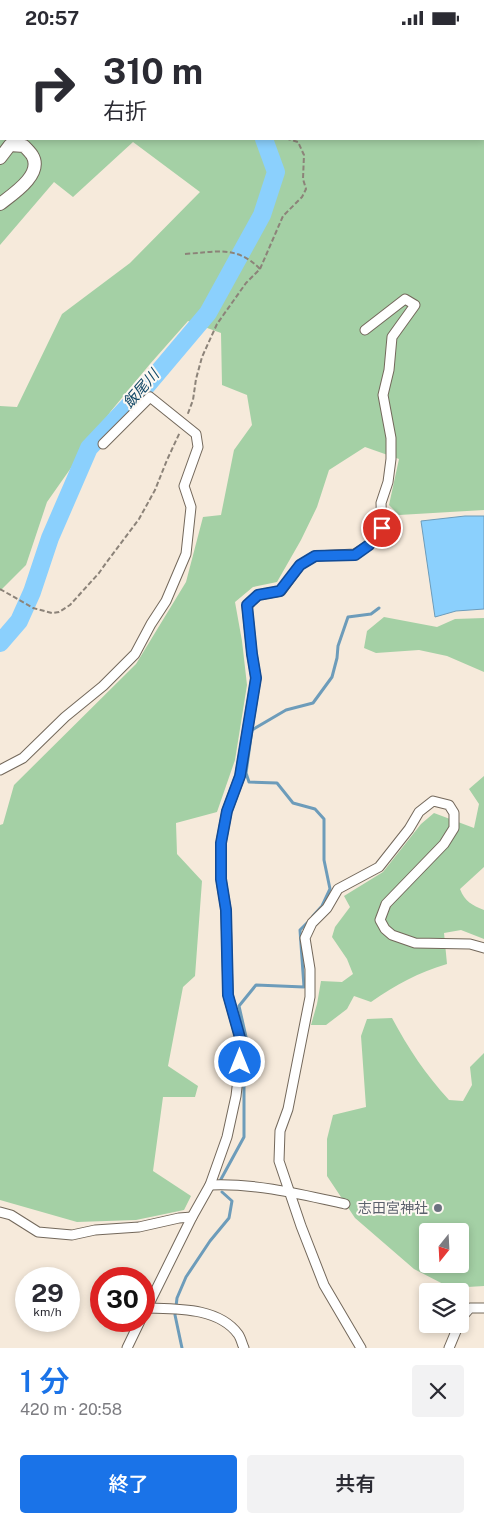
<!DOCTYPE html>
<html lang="ja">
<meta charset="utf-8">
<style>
:root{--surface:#fff;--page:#f2f2f3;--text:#2b2b33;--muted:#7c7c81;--accent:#1a73e8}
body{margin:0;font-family:"Public Sans","Noto Sans JP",sans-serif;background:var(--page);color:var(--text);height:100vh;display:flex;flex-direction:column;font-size:19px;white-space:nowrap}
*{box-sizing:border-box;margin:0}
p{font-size:16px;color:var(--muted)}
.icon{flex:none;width:28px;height:28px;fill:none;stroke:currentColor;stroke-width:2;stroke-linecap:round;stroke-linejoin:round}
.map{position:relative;height:1313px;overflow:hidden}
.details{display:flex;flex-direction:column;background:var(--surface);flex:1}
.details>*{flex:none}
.top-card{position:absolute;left:0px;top:0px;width:485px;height:105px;box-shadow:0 2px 8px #0003;background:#fff;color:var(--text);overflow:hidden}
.needle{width:32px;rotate:198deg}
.fabs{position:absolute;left:419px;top:1188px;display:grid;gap:10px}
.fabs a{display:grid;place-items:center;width:50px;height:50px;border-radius:5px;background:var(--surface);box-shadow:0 2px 8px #0003;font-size:25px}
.speed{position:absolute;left:15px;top:1232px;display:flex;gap:10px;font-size:25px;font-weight:700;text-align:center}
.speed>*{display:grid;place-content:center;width:65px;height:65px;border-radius:50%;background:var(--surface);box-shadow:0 2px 8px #0003;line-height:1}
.speed small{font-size:12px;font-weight:400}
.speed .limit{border:8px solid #d22;background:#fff;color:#111}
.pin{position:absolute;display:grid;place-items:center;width:42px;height:42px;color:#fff;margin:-21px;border:2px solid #fff;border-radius:50%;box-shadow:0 1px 5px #0007}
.me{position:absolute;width:55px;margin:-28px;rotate:0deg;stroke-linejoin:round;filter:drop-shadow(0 0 4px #0008)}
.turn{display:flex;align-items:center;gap:18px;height:105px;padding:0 20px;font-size:22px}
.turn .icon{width:65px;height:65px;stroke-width:2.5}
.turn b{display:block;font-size:35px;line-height:42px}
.round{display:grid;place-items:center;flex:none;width:52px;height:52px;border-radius:5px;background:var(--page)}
.head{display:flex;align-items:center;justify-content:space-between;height:85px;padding:0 20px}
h1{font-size:30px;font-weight:600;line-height:38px;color:var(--accent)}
.action{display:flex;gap:10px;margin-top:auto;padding:10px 20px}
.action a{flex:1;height:58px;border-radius:5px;background:var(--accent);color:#fff;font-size:20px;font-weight:600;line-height:58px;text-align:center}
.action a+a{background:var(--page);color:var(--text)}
.status{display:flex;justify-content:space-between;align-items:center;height:35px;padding:0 25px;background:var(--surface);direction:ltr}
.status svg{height:14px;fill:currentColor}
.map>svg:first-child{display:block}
.green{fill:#a4d0a5;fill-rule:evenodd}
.water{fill:#8bd0fd;stroke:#6d9cba}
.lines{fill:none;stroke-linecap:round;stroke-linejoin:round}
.stream{stroke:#6d9cba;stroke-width:3}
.river{stroke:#8bd0fd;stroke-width:18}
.minor-casing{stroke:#73685b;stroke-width:11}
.secondary-casing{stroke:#73685b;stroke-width:14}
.path{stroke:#8c8379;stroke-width:2;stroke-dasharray:5 2.5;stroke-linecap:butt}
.minor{stroke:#fff;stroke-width:9}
.secondary{stroke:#fff;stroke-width:12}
.route-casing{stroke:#114b97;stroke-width:12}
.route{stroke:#1a73e8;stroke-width:9}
.worship-dot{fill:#6b7280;stroke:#fdf8f2;stroke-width:2}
.labels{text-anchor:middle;stroke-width:4;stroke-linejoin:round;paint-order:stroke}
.worship-label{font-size:14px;fill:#5b616d;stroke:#fdf8f2;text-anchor:end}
.water-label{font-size:15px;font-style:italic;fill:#124866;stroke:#fdf8f2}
</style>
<div class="status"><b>20:57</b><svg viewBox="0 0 49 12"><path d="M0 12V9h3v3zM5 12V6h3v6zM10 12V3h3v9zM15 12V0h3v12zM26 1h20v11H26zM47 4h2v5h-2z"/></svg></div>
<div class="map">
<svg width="484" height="1313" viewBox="0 0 484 1313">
<rect width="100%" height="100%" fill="#f6eadb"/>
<g class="green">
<path d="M0 0H484V475L399 480 389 470 399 424 365 412 329 435 317 472 301 505 277 547 253 552 235 567 242 606 247 650 235 725 217 777 176 788 177 819 202 846 195 941 183 952 168 1031 198 1051 195 1062H163L153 1136 191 1161 184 1175 136 1185 77 1187 0 1165V790L3 789 14 750 136 629 186 547 203 482 221 480 234 415 252 390 247 360 222 350 221 298 188 286 150 329 111 376 47 467 26 530 0 556V371L17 372 62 279 130 228 200 157 133 107 73 162 54 147 0 210ZM1 1H484V104H1Z"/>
<path d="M384 582 437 592 455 584 484 583V637L447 621 419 615 376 618 364 613 367 596Z"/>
<path d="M484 741V832L460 854C465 867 472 870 484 875V904L461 895 444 898 447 929C417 938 397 949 371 967L354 961 347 974 326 990H311L317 969 321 946 342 947 353 939 347 924 332 902 335 892 350 872 344 861 383 837 421 789 434 778 474 793 479 769 469 754Z"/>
<path d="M392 983C408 1013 426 1040 449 1065L463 1066 472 1050 470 1032 484 1018V1251L451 1253 414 1234 355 1183 327 1141V1104L333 1080 366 1072 361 1001 367 984ZM428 1196H460V1229H428Z"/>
</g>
<path class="water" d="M465 481H484V574L456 576 435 582 421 486Z"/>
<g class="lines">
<g class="stream">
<path d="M313 881 322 871 330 854 324 825V784L315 774 293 768 277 748 249 747 246 738 252 695 286 675 313 668 332 642 337 623 338 611 348 582 371 579 379 573"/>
<path d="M220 1146 244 1102V1048L251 1024 239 971 256 950 304 952 300 895 309 886"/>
<path d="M182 1313 175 1280 177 1263 186 1242 210 1206 229 1183 232 1166 222 1157"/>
</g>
<g class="river">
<path d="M72 0V1"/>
<path d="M0 608 19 586 32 557 50 503 89 413 138 361 208 278 262 180 276 137 264 104"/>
</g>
<g class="minor-casing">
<g id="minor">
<path d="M0 5 1 6"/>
<path d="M0 735 23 723 65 682 103 651 135 619 151 589 166 566 186 519 191 472 184 451 198 412 196 399 150 362 103 409"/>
<path d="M210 1150C256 1148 300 1159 345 1169"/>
<path d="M0 1177 11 1180 38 1197 72 1200 95 1195 139 1192 179 1183 192 1182"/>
<path d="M147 1273C176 1274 218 1272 238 1299 241 1303 242 1309 244 1313"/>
<path d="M144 1279 192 1182 210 1150 227 1102 236 1061 242 1010 228 960 226 875 221 844V808L227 776 240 741 256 643 252 619 247 571 258 560 281 556 300 530 315 521 355 519 369 510 382 493 381 468 388 447 391 424V403L383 360 389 335 392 302 415 270 405 264 365 295"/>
<path d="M460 1287 463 1281 470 1273H484"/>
<path d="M127 1313 140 1286"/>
<path d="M361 1313 324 1250 301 1191 279 1126 280 1096 288 1074 310 962V934L305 903 312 888 327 873 338 854 379 832 409 794 419 777 433 766 449 770 454 778V793L444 809 386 869 380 885 385 894 392 900 415 908 470 909 484 913"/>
<path d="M449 1313 459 1289"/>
</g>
</g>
<g class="secondary-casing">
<g id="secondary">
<path d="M0 16H1"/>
<path d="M0 92 1 91"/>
<path d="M0 123 10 110 24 111C27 114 30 117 32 120 44 139 13 159 0 169"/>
</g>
</g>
<g class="path">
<path d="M167 1V0"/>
<path d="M185 219C215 217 237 210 260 234L246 248 217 289 202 322 196 344 193 365 187 381"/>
<path d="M260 234 283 181 302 162 306 154 303 144 304 120 298 107 288 104"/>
<path d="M0 554 33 573 52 578 59 577 70 570 99 538 106 528 139 484 155 455 167 425 180 397"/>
</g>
<use href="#minor" class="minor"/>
<use href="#secondary" class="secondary"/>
</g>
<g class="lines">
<g class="route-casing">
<path id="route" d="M240 1027 242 1010 228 960 226 875 221 844V808L227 776 240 741 256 643 252 619 247 570 258 560 280 556 300 530 315 521 355 520 369 510 382 493"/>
</g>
<use href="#route" class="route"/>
</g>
<circle class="worship-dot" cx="438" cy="1173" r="5"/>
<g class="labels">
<g class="worship-label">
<text x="428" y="1178">志田宮神社</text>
</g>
<g class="water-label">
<text transform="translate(141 354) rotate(-49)" y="5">飯尾川</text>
</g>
</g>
</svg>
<div class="fabs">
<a><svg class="needle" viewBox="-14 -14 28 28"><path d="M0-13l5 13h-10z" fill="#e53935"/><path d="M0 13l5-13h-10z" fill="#7c7c81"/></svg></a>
<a><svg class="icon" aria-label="layers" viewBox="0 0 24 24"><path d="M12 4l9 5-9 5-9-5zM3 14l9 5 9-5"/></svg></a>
</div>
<div class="speed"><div>29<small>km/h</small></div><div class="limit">30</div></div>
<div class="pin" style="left:382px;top:493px;background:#d93025"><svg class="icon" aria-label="arrive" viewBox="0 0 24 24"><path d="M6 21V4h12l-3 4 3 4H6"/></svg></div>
<svg class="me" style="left:240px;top:1027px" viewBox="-20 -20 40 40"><circle r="17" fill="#1a73e8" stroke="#fff" stroke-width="3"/><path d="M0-11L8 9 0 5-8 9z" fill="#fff"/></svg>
<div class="top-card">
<div class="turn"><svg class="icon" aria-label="right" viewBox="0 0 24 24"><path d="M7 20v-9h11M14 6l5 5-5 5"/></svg><div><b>310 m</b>右折</div></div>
</div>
</div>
<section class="details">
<div class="head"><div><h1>1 分</h1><p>420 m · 20:58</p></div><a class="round"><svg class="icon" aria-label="close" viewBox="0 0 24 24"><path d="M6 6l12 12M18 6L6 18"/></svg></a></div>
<div class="action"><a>終了</a><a>共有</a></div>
</section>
